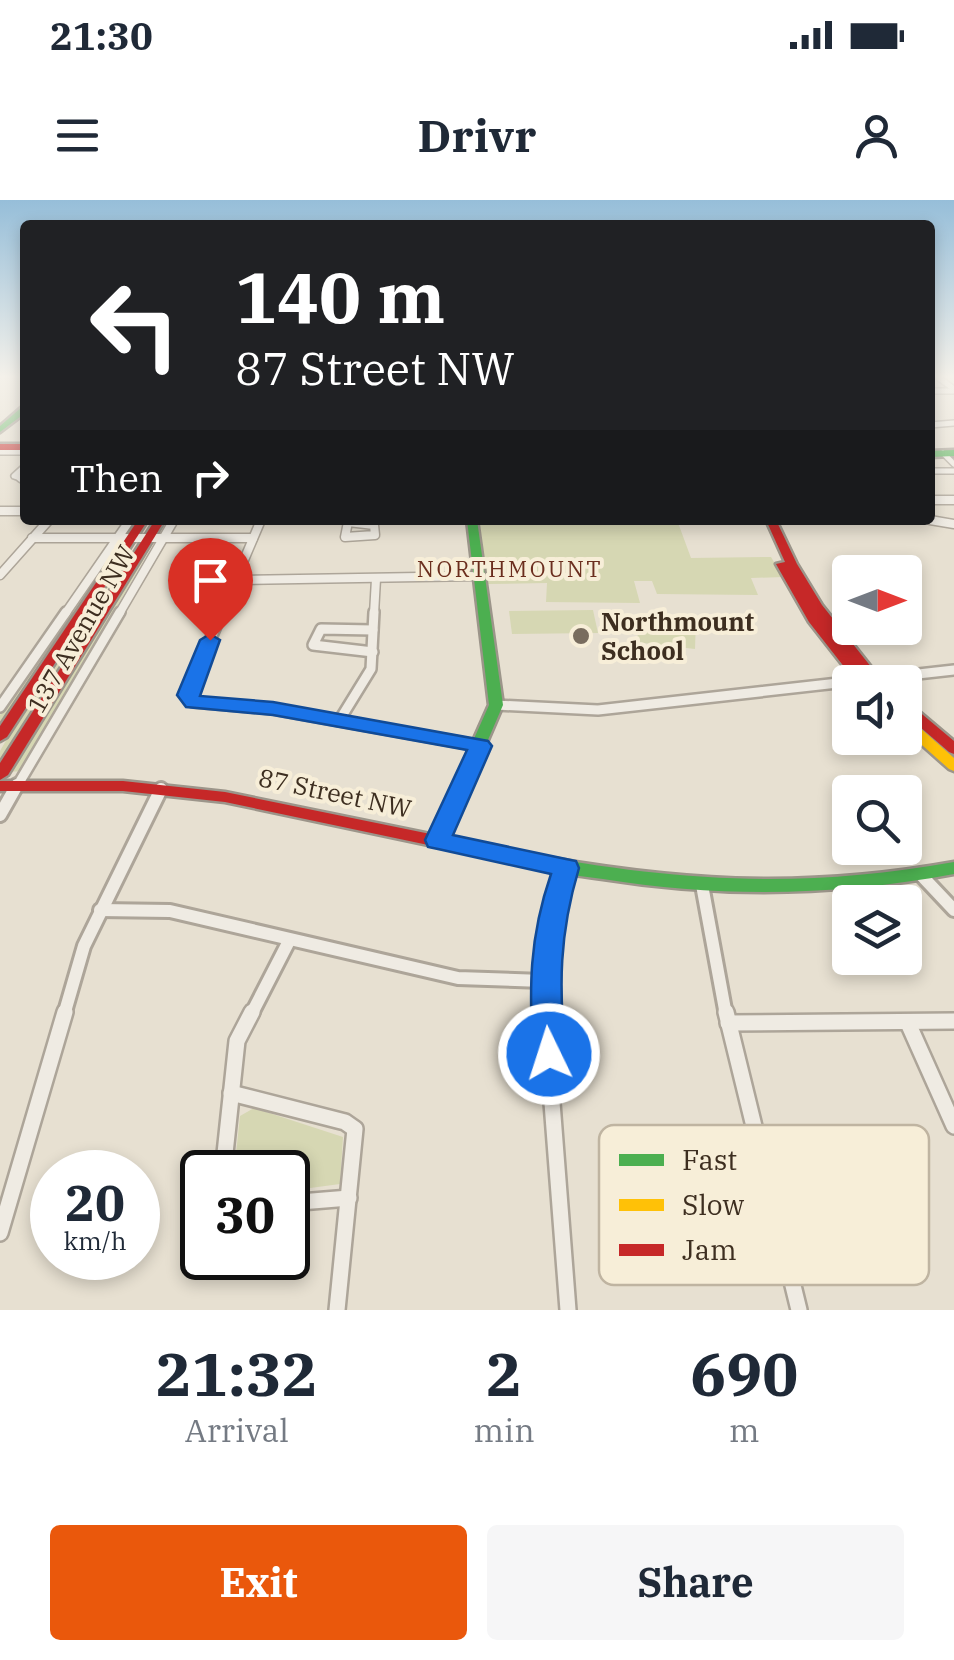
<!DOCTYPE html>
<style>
:root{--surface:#fff;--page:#f6f6f7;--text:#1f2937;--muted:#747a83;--accent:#ea580c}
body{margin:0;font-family:"IBM Plex Serif",serif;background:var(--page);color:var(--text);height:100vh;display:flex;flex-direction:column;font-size:38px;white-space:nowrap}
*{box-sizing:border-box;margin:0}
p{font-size:32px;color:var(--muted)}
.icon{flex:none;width:55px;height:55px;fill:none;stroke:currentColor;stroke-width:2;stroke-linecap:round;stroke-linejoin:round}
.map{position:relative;height:1110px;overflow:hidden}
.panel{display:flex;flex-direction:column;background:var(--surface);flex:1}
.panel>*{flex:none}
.top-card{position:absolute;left:20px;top:20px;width:915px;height:305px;border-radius:10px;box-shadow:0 5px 15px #0003;background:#202124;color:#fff;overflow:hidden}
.needle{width:65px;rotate:90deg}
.controls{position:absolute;left:832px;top:355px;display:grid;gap:20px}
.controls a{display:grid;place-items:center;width:90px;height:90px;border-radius:10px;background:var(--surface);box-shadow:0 5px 15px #0003;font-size:50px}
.speed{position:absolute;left:30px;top:950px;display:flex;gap:20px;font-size:50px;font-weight:700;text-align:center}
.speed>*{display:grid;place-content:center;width:130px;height:130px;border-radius:50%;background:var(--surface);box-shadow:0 5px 15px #0003;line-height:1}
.speed small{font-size:25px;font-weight:400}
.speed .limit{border:5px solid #111;border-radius:15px;background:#fff;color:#111}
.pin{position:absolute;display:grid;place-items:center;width:85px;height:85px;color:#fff;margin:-102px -42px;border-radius:50% 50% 50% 0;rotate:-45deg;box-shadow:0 0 10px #0007}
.pin .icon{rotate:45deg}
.me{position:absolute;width:110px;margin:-55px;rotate:356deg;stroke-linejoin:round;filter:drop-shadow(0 0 8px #0008)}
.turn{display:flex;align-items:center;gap:35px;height:210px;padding:0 50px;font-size:45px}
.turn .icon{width:130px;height:130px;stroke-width:2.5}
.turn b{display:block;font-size:70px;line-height:85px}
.then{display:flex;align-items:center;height:95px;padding:0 50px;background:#0003;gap:20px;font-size:38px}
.eta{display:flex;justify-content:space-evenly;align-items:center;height:170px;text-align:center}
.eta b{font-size:60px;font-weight:700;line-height:70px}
.action{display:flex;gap:20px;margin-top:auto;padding:20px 50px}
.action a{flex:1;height:115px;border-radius:10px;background:var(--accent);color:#fff;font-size:40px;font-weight:700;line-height:115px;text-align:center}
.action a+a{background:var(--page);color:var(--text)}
.status{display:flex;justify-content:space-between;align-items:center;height:70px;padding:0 50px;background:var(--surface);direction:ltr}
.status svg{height:28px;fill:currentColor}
header{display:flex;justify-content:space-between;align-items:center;height:130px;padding:0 50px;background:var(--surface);font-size:45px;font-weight:700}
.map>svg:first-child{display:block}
.green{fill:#d6d7b3}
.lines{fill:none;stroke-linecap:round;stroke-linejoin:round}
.street-far4-casing{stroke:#ada599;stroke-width:8}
.street-far3-casing{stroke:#ada599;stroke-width:11}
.street-far2-casing{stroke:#ada599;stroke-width:14}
.street-far1-casing{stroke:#ada599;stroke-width:18}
.street-casing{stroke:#ada599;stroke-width:20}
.fast-casing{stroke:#9c958a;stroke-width:5}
.slow-casing{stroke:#9c958a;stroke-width:5}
.jam-casing{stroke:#9c958a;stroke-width:5}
.street-far4{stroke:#efebe3;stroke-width:5}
.street-far3{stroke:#efebe3;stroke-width:8}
.street-far2{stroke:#efebe3;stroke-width:9}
.street-far1{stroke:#efebe3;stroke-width:12}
.street{stroke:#efebe3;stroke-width:15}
.fast{fill:#4caf50;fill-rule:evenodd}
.slow{fill:#ffc107;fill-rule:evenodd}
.jam{fill:#c62828;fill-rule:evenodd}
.route{fill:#1a73e8;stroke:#114b97;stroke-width:2.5}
.poi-dot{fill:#786c5e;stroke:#f7eed8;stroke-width:4}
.labels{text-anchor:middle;stroke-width:8;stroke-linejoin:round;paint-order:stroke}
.far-neighbourhood-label{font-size:22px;letter-spacing:2.5px;fill:#6b2e1e;stroke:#f7eed8}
.poi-label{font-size:25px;font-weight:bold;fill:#3d2e20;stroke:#f7eed8;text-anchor:start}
.street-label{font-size:25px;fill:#3d2e20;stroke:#f7eed8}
.key{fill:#f7eed8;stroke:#bfb4a1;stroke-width:2.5}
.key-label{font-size:28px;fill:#3d2e20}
</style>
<div class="status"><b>21:30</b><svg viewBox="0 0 49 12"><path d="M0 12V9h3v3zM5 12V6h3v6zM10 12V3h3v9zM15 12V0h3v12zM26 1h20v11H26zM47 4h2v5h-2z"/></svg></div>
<header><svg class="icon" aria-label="menu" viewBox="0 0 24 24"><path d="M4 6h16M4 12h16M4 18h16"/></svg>Drivr<svg class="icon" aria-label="person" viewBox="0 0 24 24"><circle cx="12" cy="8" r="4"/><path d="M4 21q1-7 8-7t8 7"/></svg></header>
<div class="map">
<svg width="954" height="1110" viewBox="0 0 954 1110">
<rect width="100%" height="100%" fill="#e7e0d1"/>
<g class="green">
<path d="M677 320 691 358 771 357 783 377 751 378 758 395 657 394 652 381H634L640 403 546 402 547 383 488 384 479 320Z"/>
<path d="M122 342V344L0 529V515L113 347Z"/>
<path d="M154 342 22 571 9 572 147 346Z"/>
<path d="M135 343 0 566V551L25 507Z"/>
<path d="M593 410 598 433 512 434 509 411Z"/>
<path d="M670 419 696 420 695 449 634 442 643 426Z"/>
<path d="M254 908 343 937 340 984 288 991V972H234L240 916Z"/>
</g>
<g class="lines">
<g class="street-far4-casing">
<g id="street-far4">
<path d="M939 178 954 189"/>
<path d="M930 191H954"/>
<path d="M930 225 954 223"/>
<path d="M0 252H25"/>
<path d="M943 253 954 264"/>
<path d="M25 266 14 276 25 280"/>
<path d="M930 271H954"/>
</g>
</g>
<g class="street-far3-casing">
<g id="street-far3">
<path d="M21 278 25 280"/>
<path d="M930 300H954"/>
<path d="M0 311H25"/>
<path d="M930 320 954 324"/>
<path d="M348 322 374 325 375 335 345 337Z"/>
<path d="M32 338H253"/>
<path d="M0 375 49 320"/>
<path d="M235 380 479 376"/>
<path d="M65 414 130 320"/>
<path d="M119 414 174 320"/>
<path d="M221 414 261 320"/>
<path d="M374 414 376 379"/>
</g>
</g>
<g class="street-far2-casing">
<g id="street-far2">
<path d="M222 412 187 495 193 502 273 509 480 546"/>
<path d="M373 430 321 429 313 445 373 452"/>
<path d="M496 505 598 510 954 470"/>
<path d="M0 507 66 412"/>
<path d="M339 521 371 469 374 412"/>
<path d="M16 588 120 412"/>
</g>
</g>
<g class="street-far1-casing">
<g id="street-far1">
<path d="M0 615 17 585"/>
<path d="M922 676 954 710"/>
<path d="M702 685 726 815"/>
<path d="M100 710 170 711 458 778 543 781"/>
<path d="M64 815 84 746 161 589"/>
<path d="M251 815 289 741"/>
<path d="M546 815C542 763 550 717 566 668"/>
</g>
</g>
<g class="street-casing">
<g id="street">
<path d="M545 812 568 1110"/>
<path d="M726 812 799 1110"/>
<path d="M728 823 954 821"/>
<path d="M908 823 954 926"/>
<path d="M231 893 345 922 355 929 337 1110"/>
<path d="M223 972 237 841 252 812"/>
<path d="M288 1003 349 998"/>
<path d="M0 1033 65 812"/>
</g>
</g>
<g class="fast-casing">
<g id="fast">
<path d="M22 207H25V213L0 232V226Z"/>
<path d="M954 250V256L930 257V251Z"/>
<path d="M467 320H477L503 505 445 640 443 644H431L429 640 489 505Z"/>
<path d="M518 652C672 681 799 690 954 662V674C837 696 721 698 603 679 572 675 541 671 512 662L509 658 512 654Z"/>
</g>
</g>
<g class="slow-casing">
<path id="slow" d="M905 518 910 519 954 558V571L949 569 905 530Z"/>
</g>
<g class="jam-casing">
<g id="jam">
<rect x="0" y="244" width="25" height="6"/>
<path d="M138 320H148L7 537 0 541V526Z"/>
<path d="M155 320H165L8 575 0 580V563Z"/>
<path d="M766 320H776L797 364 822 405 883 482H856L809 422 776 364 785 362Z"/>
<path d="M905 503 910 504 954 541V554L949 552 905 514Z"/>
<path d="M0 581H123L225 592 518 652 524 654 527 658 524 662 518 664 225 602 123 591H0Z"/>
</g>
</g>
<use href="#street-far4" class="street-far4"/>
<use href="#street-far3" class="street-far3"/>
<use href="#street-far2" class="street-far2"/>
<use href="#street-far1" class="street-far1"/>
<use href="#street" class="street"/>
<use href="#fast" class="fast"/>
<use href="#slow" class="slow"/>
<use href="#jam" class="jam"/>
</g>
<linearGradient id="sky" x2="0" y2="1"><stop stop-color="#96bed9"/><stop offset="0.53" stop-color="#f4f1ea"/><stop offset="1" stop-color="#f4f1ea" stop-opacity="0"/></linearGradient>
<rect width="954" height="333" fill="url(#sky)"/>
<path class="route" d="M210 434 220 440 200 496 273 502 488 541 492 546 453 635 566 659 576 661 579 668C559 735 559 785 565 854L560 864 549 869 537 864 533 854C529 788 529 738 551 674L438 649 428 647 425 640 467 550 273 515 186 507 177 495 200 440Z"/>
<circle class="poi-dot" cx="581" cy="436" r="10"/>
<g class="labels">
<g class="far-neighbourhood-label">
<text x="510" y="377">NORTHMOUNT</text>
</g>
<g class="poi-label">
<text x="601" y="431">Northmount<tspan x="601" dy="29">School</tspan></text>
</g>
<g class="street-label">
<text transform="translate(81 429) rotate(-60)" y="9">137 Avenue NW</text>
<text transform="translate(335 593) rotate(12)" y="9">87 Street NW</text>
</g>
</g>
<rect x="599" y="925" width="330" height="160" rx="15" class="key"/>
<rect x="619" y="954" width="45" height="12" fill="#4caf50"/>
<rect x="619" y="999" width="45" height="12" fill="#ffc107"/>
<rect x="619" y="1044" width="45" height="12" fill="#c62828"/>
<g class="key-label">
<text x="682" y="970">Fast</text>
<text x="682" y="1015">Slow</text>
<text x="682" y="1060">Jam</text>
</g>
</svg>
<div class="controls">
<a><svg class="needle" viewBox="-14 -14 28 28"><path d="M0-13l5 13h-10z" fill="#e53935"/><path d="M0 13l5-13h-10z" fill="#747a83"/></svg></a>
<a><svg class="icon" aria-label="sound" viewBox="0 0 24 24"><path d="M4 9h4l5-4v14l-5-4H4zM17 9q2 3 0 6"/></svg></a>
<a><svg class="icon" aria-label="search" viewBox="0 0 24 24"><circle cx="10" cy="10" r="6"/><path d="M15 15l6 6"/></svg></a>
<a><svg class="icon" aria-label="layers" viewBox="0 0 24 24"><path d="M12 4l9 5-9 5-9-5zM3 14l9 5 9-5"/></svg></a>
</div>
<div class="speed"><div>20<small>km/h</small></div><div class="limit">30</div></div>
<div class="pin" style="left:210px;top:440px;background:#d93025"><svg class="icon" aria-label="arrive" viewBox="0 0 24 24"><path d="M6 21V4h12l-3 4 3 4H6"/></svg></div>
<svg class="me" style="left:549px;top:854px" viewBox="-20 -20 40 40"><circle r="17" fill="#1a73e8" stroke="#fff" stroke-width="3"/><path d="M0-11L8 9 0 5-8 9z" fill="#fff"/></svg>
<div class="top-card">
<div class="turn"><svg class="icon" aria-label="left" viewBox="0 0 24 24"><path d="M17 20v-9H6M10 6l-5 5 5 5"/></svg><div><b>140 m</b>87 Street NW</div></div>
<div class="then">Then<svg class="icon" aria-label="right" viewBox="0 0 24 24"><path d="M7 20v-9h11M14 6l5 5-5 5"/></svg></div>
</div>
</div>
<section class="panel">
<div class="eta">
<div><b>21:32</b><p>Arrival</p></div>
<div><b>2</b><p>min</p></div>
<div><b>690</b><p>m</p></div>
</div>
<div class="action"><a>Exit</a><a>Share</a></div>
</section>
